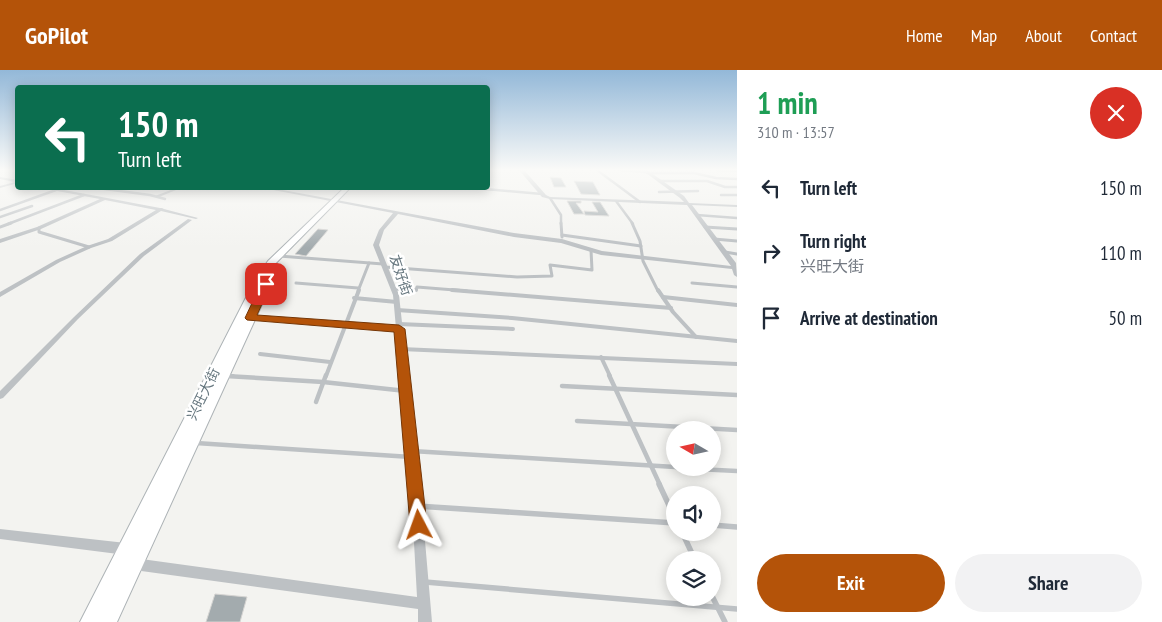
<!DOCTYPE html>
<meta charset="utf-8">
<style>
:root{--surface:#fff;--page:#f2f2f3;--text:#1f2937;--muted:#747a83;--accent:#b45309}
body{margin:0;font-family:"PT Sans Narrow","Noto Sans SC",sans-serif;background:var(--page);color:var(--text);height:100vh;display:flex;flex-direction:column;font-size:19px;white-space:nowrap}
*{box-sizing:border-box;margin:0}
p{font-size:16px;color:var(--muted)}
.icon{flex:none;width:28px;height:28px;fill:none;stroke:currentColor;stroke-width:2;stroke-linecap:round;stroke-linejoin:round}
.map{position:relative;flex:1;overflow:hidden}
.panel{display:flex;flex-direction:column;background:var(--surface);width:425px}
.panel>*{flex:none}
.top-card{position:absolute;left:15px;top:15px;width:475px;height:105px;border-radius:5px;box-shadow:0 2px 12px #0003;background:#0b6e4f;color:#fff;overflow:hidden}
.needle{width:32px;rotate:279deg}
.tools{position:absolute;left:666px;top:351px;display:grid;gap:10px}
.tools a{display:grid;place-items:center;width:55px;height:55px;border-radius:50%;background:var(--surface);box-shadow:0 2px 12px #0003;font-size:25px}
.pin{position:absolute;display:grid;place-items:center;width:42px;height:42px;color:#fff;margin:-21px;border-radius:10px;box-shadow:0 2px 8px #0006}
.me{position:absolute;width:55px;margin:-28px;rotate:356deg;stroke-linejoin:round;filter:drop-shadow(0 0 4px #0008)}
.turn{display:flex;align-items:center;gap:18px;height:105px;padding:0 20px;font-size:22px}
.turn .icon{width:65px;height:65px;stroke-width:2.5}
.turn b{display:block;font-size:35px;line-height:42px}
.round{display:grid;place-items:center;flex:none;width:52px;height:52px;border-radius:26px;background:var(--page)}
.summary{display:flex;align-items:center;justify-content:space-between;height:85px;padding:0 20px}
h1{font-size:30px;font-weight:700;line-height:38px;color:#1e9e55}
.cta{display:flex;gap:10px;margin-top:auto;padding:10px 20px}
.cta a{flex:1;height:58px;border-radius:30px;background:var(--accent);color:#fff;font-size:20px;font-weight:700;line-height:58px;text-align:center}
.cta a+a{background:var(--page);color:var(--text)}
ul{padding:0;list-style:none}
li{display:flex;align-items:center;gap:15px;height:65px;padding:0 20px}
li div{flex:1}
li b{display:block;font-size:19px}
li em{font-style:normal}
header{display:flex;align-items:center;gap:30px;box-sizing:border-box;height:70px;padding:0 25px;background:var(--accent);color:#fff}
header strong{font-size:24px}
nav{display:flex;gap:28px;margin-inline-start:auto;font-size:18px}
main{display:flex;flex:1;min-height:0}
.map>svg:first-child{display:block}
.building{fill:#a3abae;stroke:#d5d4d2}
.lines{fill:none;stroke-linecap:round;stroke-linejoin:round}
.secondary-casing{stroke:#adb3b6;stroke-width:2}
.lane-far4{stroke:#bdc1c4;stroke-width:2.5}
.lane-far3{stroke:#bdc1c4;stroke-width:3}
.lane-far2{stroke:#bdc1c4;stroke-width:4}
.lane-far1{stroke:#bdc1c4;stroke-width:4.5}
.lane{stroke:#bdc1c4;stroke-width:5.5}
.street{fill:#bdc1c4;fill-rule:evenodd}
.secondary{fill:#fff;fill-rule:evenodd}
.route{fill:#b45309;stroke:#753606}
.labels{text-anchor:middle;stroke-width:5;stroke-linejoin:round;paint-order:stroke}
.street-label{font-size:14px;fill:#65767e;stroke:#fff}
</style>
<header>
<strong>GoPilot</strong>
<nav><a>Home</a><a>Map</a><a>About</a><a>Contact</a></nav>
</header>
<main>
<div class="map">
<svg width="737" height="552" viewBox="0 0 737 552">
<rect width="100%" height="100%" fill="#f3f3f0"/>
<g class="building">
<path d="M550 107 561 108 566 117H554Z"/>
<path d="M574 111 593 112 600 125 581 124Z"/>
<path d="M567 131H581V133H576L584 144H574Z"/>
<path d="M592 132H600L609 146 585 145 584 141 598 142Z"/>
<path d="M318 159 328 160 306 186 295 184Z"/>
<path d="M215 524 247 527 240 552H206Z"/>
</g>
<g class="lines">
<g class="secondary-casing">
<path id="secondary" d="M344 118H350L274 195 261 217H267L269 219 117 552H80L256 208 268 191Z"/>
</g>
<g class="lane-far4">
<path d="M597 100 640 132"/>
<path d="M620 100 646 102"/>
<path d="M717 100 737 101"/>
<path d="M647 103H694L716 108 737 109"/>
<path d="M659 111H707L725 117H737"/>
<path d="M97 118 150 125 165 129"/>
<path d="M474 118 542 124"/>
<path d="M659 122 698 121"/>
<path d="M721 125H737"/>
<path d="M550 128 561 145V154"/>
<path d="M616 131 633 154"/>
<path d="M0 140 56 120"/>
<path d="M697 145 737 148"/>
<path d="M0 147 32 136"/>
<path d="M8 154 84 125"/>
</g>
<g class="lane-far3">
<path d="M561 153 562 167"/>
<path d="M632 153 640 171 643 191 658 221"/>
<path d="M0 157 11 153"/>
<path d="M705 157 737 159"/>
<path d="M39 158V162L89 177"/>
<path d="M562 165 641 176"/>
<path d="M714 169 737 171"/>
<path d="M725 182 737 184"/>
<path d="M279 186 383 194"/>
<path d="M385 197 517 207 552 206 550 195 592 200 591 180"/>
<path d="M296 213 358 218"/>
<path d="M692 213 737 217"/>
<path d="M393 219 416 220 417 217 467 221"/>
<path d="M358 221 369 193"/>
</g>
<g class="lane-far2">
<path d="M413 220H416"/>
<path d="M452 220 671 238"/>
<path d="M658 220 673 242 696 267"/>
<path d="M663 227 737 235"/>
<path d="M354 228 397 232"/>
<path d="M397 240 512 248 737 271"/>
<path d="M253 248 399 259"/>
<path d="M399 254 513 259"/>
<path d="M401 279 737 294"/>
<path d="M260 284 330 292"/>
<path d="M601 287 610 306"/>
<path d="M226 306H233"/>
<path d="M326 306 359 220"/>
</g>
<g class="lane-far1">
<path d="M609 305 660 415"/>
<path d="M226 306 323 312 406 321"/>
<path d="M562 316 737 325"/>
<path d="M316 332 326 305"/>
<path d="M577 351 737 360"/>
<path d="M196 373 411 387"/>
<path d="M412 381 675 397"/>
<path d="M677 398 737 401"/>
</g>
<g class="lane">
<path d="M659 414 675 448"/>
<path d="M417 436 675 453"/>
<path d="M712 455 737 457"/>
<path d="M682 462 695 490"/>
<path d="M425 512 737 539"/>
<path d="M712 526 725 552"/>
</g>
<g class="street">
<path d="M519 100H524L546 125 550 127 684 132 680 128 642 100H647L684 126 689 133 737 135V137L692 135 736 193 737 207 734 205 732 199 601 185 561 173 514 167 398 144 384 160 379 175 399 225 422 436 432 552H418V539L134 500 130 498 128 494 130 490 134 488 417 527 412 436 393 225 373 175 379 160 393 143 268 119 266 118H272L514 163 562 169 602 181 731 196 687 135 550 129 542 127Z"/>
<path d="M0 107 18 110V113L0 118V116L15 112 0 109Z"/>
<path d="M49 118H54L160 138H162L164 139 198 148 196 149 161 141 112 171 91 178 60 192 0 227V222L56 190 87 176 108 169 156 140 105 130 41 159 0 173V169L37 157 100 129 57 121Z"/>
<path d="M176 118H181L159 127 155 126Z"/>
<path d="M188 149 192 150 144 186 78 249 3 328 0 329V321L74 247 140 184Z"/>
<path d="M0 459 126 473 130 475 132 479 130 483 126 485 0 469Z"/>
</g>
<use href="#secondary" class="secondary"/>
</g>
<linearGradient id="sky" x2="0" y2="1"><stop stop-color="#93b8d8"/><stop offset="0.56" stop-color="#fafaf8"/><stop offset="1" stop-color="#fafaf8" stop-opacity="0"/></linearGradient>
<rect width="737" height="178" fill="url(#sky)"/>
<path class="route" d="M266 211 271 214 257 245 399 255 405 259 427 455 425 461 419 463 413 461 410 455 394 262 247 250 245 248 261 214Z"/>
<g class="labels">
<g class="street-label">
<text transform="translate(401 205) rotate(71)" y="5">友好街</text>
<text transform="translate(203 324) rotate(-64)" y="5">兴旺大街</text>
</g>
</g>
</svg>
<div class="tools">
<a><svg class="needle" viewBox="-14 -14 28 28"><path d="M0-13l5 13h-10z" fill="#e53935"/><path d="M0 13l5-13h-10z" fill="#747a83"/></svg></a>
<a><svg class="icon" aria-label="sound" viewBox="0 0 24 24"><path d="M4 9h4l5-4v14l-5-4H4zM17 9q2 3 0 6"/></svg></a>
<a><svg class="icon" aria-label="layers" viewBox="0 0 24 24"><path d="M12 4l9 5-9 5-9-5zM3 14l9 5 9-5"/></svg></a>
</div>
<div class="pin" style="left:266px;top:214px;background:#d93025"><svg class="icon" aria-label="arrive" viewBox="0 0 24 24"><path d="M6 21V4h12l-3 4 3 4H6"/></svg></div>
<svg class="me" style="left:419px;top:455px" viewBox="-20 -20 40 40"><path d="M0-17L14 15 0 8-14 15z" fill="#b45309" stroke="#fff" stroke-width="4"/></svg>
<div class="top-card">
<div class="turn"><svg class="icon" aria-label="left" viewBox="0 0 24 24"><path d="M17 20v-9H6M10 6l-5 5 5 5"/></svg><div><b>150 m</b>Turn left</div></div>
</div>
</div>
<section class="panel">
<div class="summary"><div><h1>1 min</h1><p>310 m · 13:57</p></div><a class="round" style="background:#d93025;color:#fff"><svg class="icon" aria-label="close" viewBox="0 0 24 24"><path d="M6 6l12 12M18 6L6 18"/></svg></a></div>
<ul>
<li><svg class="icon" aria-label="left" viewBox="0 0 24 24"><path d="M17 20v-9H6M10 6l-5 5 5 5"/></svg><div><b>Turn left</b></div><em>150 m</em></li>
<li><svg class="icon" aria-label="right" viewBox="0 0 24 24"><path d="M7 20v-9h11M14 6l5 5-5 5"/></svg><div><b>Turn right</b><p>兴旺大街</p></div><em>110 m</em></li>
<li><svg class="icon" aria-label="arrive" viewBox="0 0 24 24"><path d="M6 21V4h12l-3 4 3 4H6"/></svg><div><b>Arrive at destination</b></div><em>50 m</em></li>
</ul>
<div class="cta"><a>Exit</a><a>Share</a></div>
</section>
</main>
